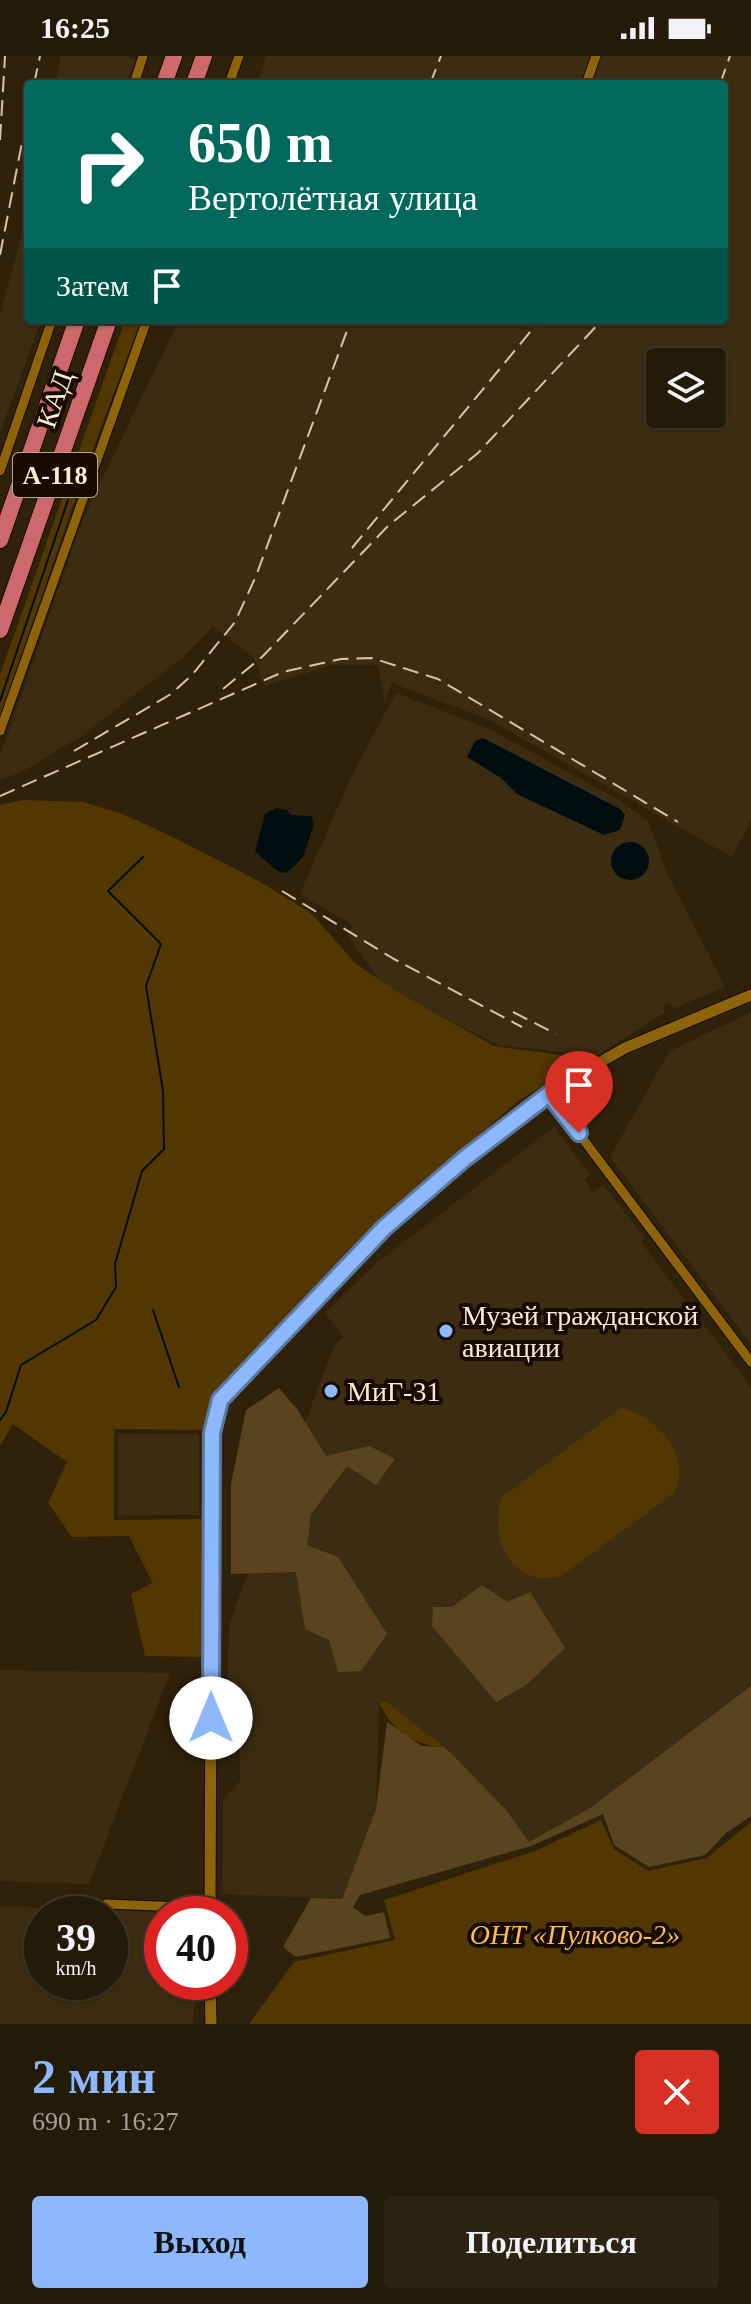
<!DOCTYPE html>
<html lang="ru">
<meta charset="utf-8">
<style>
:root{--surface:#241a08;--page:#2c2312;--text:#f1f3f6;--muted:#a3a19c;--line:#413829;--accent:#8db9fc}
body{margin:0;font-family:"Times New Roman",serif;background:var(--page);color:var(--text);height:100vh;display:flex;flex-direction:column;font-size:30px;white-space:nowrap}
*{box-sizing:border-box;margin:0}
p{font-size:26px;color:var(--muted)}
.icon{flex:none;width:44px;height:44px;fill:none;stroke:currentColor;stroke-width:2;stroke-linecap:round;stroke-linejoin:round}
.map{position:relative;height:1968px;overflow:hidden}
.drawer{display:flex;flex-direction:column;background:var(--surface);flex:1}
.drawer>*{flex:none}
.guide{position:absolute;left:24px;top:24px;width:704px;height:244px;border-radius:8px;box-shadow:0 2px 6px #0004,0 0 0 2px var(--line);background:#00695c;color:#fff;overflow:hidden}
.controls{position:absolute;left:646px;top:292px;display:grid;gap:16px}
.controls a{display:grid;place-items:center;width:80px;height:80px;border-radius:8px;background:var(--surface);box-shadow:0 2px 6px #0004,0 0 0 2px var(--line);font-size:40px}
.speed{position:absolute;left:24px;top:1840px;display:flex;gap:16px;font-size:40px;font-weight:700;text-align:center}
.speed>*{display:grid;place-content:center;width:104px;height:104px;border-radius:50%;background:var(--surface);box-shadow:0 2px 6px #0004,0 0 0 2px var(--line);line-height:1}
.speed small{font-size:20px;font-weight:400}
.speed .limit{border:12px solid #d22;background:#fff;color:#111}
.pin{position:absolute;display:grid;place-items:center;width:68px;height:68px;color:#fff;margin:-82px -34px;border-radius:50% 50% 50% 0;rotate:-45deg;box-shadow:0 0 8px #0007}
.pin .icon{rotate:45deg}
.me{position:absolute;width:88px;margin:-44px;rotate:0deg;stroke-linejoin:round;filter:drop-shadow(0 0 6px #0008)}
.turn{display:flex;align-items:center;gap:28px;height:168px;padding:0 32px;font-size:36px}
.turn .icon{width:104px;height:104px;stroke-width:2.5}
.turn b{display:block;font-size:56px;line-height:68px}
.then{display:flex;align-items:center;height:76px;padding:0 32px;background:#0003;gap:16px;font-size:30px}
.round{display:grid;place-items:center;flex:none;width:84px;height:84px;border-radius:8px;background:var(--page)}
.summary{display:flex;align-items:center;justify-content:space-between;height:136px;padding:0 32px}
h1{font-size:48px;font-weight:800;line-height:60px;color:var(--accent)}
.cta{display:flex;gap:16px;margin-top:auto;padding:16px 32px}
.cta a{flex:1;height:92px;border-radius:8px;background:var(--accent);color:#111;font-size:32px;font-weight:800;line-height:92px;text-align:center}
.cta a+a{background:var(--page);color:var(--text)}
.status{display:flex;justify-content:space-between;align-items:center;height:56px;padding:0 40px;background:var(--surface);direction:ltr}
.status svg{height:22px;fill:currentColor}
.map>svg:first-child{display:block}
.built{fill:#3c2d12;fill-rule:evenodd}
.green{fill:#523700}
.forest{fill:#5a441f}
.water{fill:#000e10}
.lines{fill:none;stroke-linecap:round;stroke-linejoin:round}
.stream{stroke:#000e10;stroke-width:2}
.minor-casing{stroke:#170b00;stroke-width:11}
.tertiary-casing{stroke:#170b00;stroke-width:13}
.motorway-casing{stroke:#170b00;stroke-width:18}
.minor{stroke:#8d630c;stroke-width:9}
.tertiary{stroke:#8d630c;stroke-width:11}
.motorway{stroke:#cd696d;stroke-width:16}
.rail{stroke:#d7c5a9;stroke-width:2;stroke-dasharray:16 8;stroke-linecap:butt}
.route-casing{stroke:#5c78a4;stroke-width:20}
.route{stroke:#8db9fc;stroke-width:14}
.poi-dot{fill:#8db9fc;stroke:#170b00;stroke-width:3}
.labels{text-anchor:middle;stroke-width:8;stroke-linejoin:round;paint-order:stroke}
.shield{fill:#170b00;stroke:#b8a890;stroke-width:2}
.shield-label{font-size:26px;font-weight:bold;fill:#fdebce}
.street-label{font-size:28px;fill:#fdebce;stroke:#170b00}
.poi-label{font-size:28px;fill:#fdebce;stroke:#170b00;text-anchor:start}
.park-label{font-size:28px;font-style:italic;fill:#fdbe4d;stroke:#170b00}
</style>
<div class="status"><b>16:25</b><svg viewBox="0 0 49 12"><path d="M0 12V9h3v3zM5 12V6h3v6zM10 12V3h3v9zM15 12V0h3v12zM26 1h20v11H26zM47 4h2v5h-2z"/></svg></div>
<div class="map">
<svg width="751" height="1968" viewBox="0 0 751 1968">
<rect width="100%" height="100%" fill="#30220a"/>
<g class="built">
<path d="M61 0H126L135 5 126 28H55Z"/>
<path d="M266 0H751V765L732 801 490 664 392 627 385 646 378 609H332L264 630 254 602 213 570 186 599 83 679 22 716 0 724V700L83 463 179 264H724V28H258ZM660 306H712V358H660Z"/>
<path d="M28 155V264H41L0 377V259Z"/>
<path d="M396 637 489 673 621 745 648 765 668 819 725 931 674 952 668 947 663 953 666 956 596 1000 498 989 399 939 378 922 348 880 353 869 303 840 301 835 352 719Z"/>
<path d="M751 956V1288L610 1101 669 996Z"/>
<path d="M554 1071 590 1119 584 1124 593 1136 603 1128 645 1182 641 1186 751 1331V1630L590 1752 529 1787 507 1755 452 1698 387 1646 379 1644 376 1753 342 1843 223 1838V1744L240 1725V1642L227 1641 229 1568 334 1290 343 1281 325 1257 375 1208Z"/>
<rect x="118" y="1378" width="81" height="81"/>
<path d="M0 1614 170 1617 89 1828 0 1825Z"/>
<path d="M0 1850 200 1858H162V1926H196L193 1968H0ZM42 1858H110V1926H42Z"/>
</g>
<g class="green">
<path d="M125 264H141L83 420 0 661V619Z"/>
<path d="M24 744 83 746 123 758 177 783 264 828 312 858 356 908 401 938 494 990 583 1002 582 1006 518 1045 380 1166 224 1328 207 1357 204 1374 114 1373V1464L204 1463V1601L145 1600 131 1538 153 1527 129 1480 72 1481 48 1447 67 1406 13 1368 0 1390V749Z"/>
<path d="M621 1352C656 1359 694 1401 673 1438L561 1520C511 1533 488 1482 502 1441Z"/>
<path d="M378 1644 387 1646 444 1691C413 1690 390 1673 378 1644Z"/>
<path d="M601 1764 614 1793 648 1815 707 1802 751 1766V1968H249L294 1906 395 1884 384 1844 535 1795Z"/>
</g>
<g class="forest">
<path d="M279 1332 297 1353 326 1400 369 1390 395 1403 376 1429 347 1410 311 1458 307 1489 338 1501 387 1578 361 1615 338 1616 329 1584 305 1573 296 1516 231 1518V1428L246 1354Z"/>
<path d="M482 1529 507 1546 530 1536 565 1592 526 1629 496 1646 432 1570 433 1551H452Z"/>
<path d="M751 1630V1760L726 1777 705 1799 649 1811 614 1789 603 1758 531 1790 360 1839 353 1851 365 1860 384 1856 390 1882 296 1901 283 1891 311 1842 342 1843 376 1753 387 1666 422 1690 444 1691 452 1698 507 1755 529 1786 590 1752Z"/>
</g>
<g class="water">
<path d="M483 682 620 753 625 759 620 774 604 779 517 738 501 722 467 701 475 685Z"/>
<path d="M276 752 287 754 291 759 311 760 314 768 303 801 287 817 279 816 255 796 265 758Z"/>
<circle cx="630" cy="805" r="19"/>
</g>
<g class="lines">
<g class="stream">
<path d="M0 645 68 444"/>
<path d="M153 1254 179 1331"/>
<path d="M0 1364 6 1356 21 1309 96 1264 116 1231 115 1208 142 1115 164 1093 163 1035 146 930 161 888 108 835 143 801"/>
</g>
<g class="minor-casing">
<g id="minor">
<path d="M134 28 143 0"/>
<path d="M229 28 239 0"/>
<path d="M586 28 596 0"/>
<path d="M0 415 52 264"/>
<path d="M0 675 147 264"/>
<path d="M549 1038 751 1306"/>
<path d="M106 1848 210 1852"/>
</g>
</g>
<g class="tertiary-casing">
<g id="tertiary">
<path d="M210 1858 212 1377 220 1344 384 1172 512 1065 569 1024 625 992 751 939"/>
<path d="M210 1926 211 1968"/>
</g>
</g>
<g class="motorway-casing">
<g id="motorway">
<path d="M164 28 174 0"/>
<path d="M194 28 204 0"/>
<path d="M0 484 77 264"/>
<path d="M0 574 109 264"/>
</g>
</g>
<use href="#minor" class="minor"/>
<use href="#tertiary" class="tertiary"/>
<use href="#motorway" class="motorway"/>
<g class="rail">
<path d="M34 28 40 0"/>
<path d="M430 28 441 0"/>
<path d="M720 28 730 0"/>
<path d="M0 84 5 0"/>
<path d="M0 199 28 56"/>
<path d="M352 492 540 264"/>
<path d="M223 633 262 601 388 470 478 397 602 264"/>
<path d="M74 695 171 638 192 619 235 566 256 520 351 264"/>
<path d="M0 740 283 616 341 603 372 602 438 623 678 766"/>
<path d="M282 835 394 903 522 971"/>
<path d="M513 956 556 978"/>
</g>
</g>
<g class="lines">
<g class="route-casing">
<path id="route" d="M211 1662 212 1377 220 1344 384 1172 464 1103 549 1038 579 1077"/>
</g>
<use href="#route" class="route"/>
</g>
<g class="poi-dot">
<circle cx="446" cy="1275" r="8"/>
<circle cx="331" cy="1335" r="8"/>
</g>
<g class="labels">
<rect class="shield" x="13" y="397" width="84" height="44" rx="6"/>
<g class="shield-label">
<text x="55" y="428">А-118</text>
</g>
<g class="street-label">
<text transform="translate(54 343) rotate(-71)" y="10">КАД</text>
</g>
<g class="poi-label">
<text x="462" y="1269">Музей гражданской<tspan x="462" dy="32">авиации</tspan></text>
<text x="347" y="1345">МиГ-31</text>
</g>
<g class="park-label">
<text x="575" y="1888">ОНТ «Пулково-2»</text>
</g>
</g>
</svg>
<div class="controls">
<a><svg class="icon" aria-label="layers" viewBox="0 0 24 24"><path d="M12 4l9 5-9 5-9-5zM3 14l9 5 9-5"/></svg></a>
</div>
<div class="speed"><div>39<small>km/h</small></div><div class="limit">40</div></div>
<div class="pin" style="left:579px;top:1077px;background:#d93025"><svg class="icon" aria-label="arrive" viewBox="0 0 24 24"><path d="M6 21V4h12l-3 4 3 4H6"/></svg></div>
<svg class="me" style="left:211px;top:1662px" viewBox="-20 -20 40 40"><circle r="19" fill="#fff"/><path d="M0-13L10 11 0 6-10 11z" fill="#8db9fc"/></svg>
<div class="guide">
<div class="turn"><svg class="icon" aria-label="right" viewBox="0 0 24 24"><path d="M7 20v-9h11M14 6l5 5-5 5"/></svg><div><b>650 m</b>Вертолётная улица</div></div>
<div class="then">Затем<svg class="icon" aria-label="arrive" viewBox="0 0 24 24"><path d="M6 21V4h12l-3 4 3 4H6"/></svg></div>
</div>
</div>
<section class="drawer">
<div class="summary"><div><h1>2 мин</h1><p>690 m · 16:27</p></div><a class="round" style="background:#d93025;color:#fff"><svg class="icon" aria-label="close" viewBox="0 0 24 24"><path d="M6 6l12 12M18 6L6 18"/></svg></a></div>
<div class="cta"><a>Выход</a><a>Поделиться</a></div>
</section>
